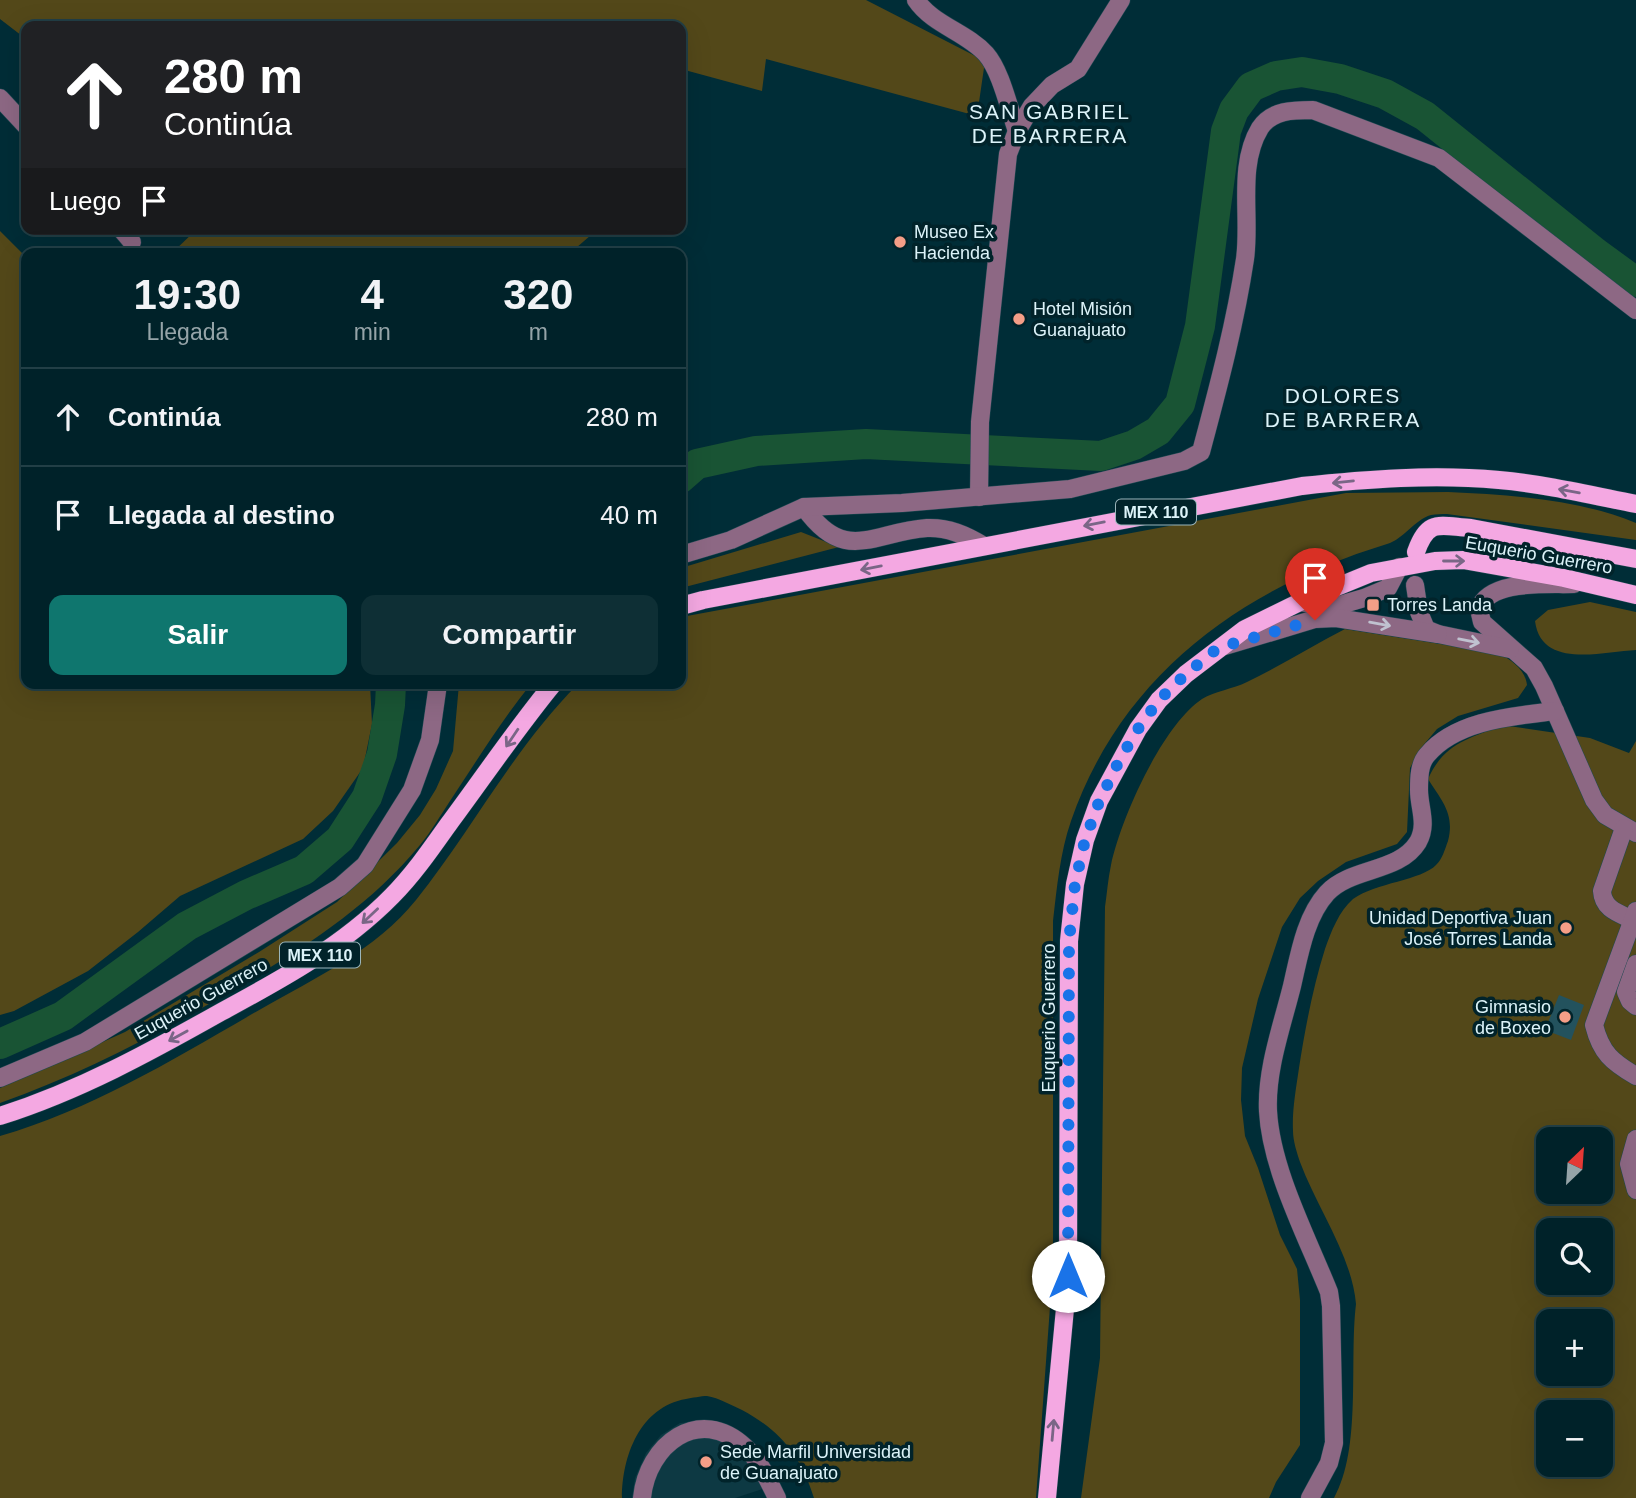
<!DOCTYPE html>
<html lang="es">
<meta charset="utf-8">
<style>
:root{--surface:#002229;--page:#0e2f35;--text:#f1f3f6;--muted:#95a4a8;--line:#223f46;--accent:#0f766e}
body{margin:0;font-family:Helvetica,sans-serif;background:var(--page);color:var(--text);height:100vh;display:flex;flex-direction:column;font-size:26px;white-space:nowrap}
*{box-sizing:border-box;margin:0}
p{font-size:23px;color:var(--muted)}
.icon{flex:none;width:38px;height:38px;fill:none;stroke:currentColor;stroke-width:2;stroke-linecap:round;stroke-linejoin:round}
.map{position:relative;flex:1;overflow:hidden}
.drawer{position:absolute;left:21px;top:248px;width:665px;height:441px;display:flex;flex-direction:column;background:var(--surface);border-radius:14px;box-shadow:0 7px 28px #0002,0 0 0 2px var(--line)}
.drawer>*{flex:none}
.top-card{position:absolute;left:21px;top:21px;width:665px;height:214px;border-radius:14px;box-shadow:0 7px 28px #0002,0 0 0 2px var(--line);background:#202124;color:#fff;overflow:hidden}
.needle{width:46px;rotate:25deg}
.buttons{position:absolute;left:1536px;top:1127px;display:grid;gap:14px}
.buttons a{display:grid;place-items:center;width:77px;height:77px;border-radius:14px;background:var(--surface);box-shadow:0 7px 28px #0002,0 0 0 2px var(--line);font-size:35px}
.pin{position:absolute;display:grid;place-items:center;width:60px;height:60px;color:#fff;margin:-72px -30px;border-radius:50% 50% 50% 0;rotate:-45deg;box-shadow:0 0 7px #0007}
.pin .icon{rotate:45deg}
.me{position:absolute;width:77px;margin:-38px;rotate:0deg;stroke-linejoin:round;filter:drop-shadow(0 0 5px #0008)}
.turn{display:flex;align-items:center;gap:24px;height:147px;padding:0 28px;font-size:32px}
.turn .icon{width:91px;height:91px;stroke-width:2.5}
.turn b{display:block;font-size:49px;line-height:60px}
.then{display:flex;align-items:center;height:66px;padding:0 28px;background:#0003;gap:14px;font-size:26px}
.eta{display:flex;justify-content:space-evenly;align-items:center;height:119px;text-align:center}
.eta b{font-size:42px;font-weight:700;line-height:49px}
.action{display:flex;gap:14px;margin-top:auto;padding:14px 28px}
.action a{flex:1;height:80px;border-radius:14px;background:var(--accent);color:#fff;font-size:28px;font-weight:700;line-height:80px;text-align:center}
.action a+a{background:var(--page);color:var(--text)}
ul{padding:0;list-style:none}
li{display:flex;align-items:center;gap:21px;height:98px;padding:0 28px;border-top:2px solid var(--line)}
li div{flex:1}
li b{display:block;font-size:26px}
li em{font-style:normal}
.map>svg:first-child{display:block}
.built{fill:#0d3943}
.green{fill:#534819;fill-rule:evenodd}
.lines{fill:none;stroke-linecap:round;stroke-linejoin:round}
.river{stroke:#195434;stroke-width:30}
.building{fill:#23525d}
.minor-casing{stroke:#1f4952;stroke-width:19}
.major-casing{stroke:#1f4952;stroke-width:19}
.minor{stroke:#8d6884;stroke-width:18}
.major{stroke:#f4a8e2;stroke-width:18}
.oneway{stroke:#7a6686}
.oneway2{stroke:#c0c2d0}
.route{stroke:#1a73e8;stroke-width:12;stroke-dasharray:0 21.6}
.poi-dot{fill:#f49e87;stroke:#01232a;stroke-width:2.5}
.labels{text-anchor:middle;stroke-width:7;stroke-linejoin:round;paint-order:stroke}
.shield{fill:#01232a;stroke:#9ab5bb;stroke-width:2}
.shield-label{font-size:16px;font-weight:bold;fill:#dcf3f9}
.poi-label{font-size:18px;fill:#dcf3f9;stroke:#01232a;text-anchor:start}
.street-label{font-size:18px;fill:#dcf3f9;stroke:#01232a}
.quarter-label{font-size:21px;letter-spacing:2px;fill:#dcf3f9;stroke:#01232a}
</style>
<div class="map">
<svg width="1636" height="1498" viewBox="0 0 1636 1498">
<rect width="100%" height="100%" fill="#002d37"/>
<path class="built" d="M701 1421 722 1423 736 1429 756 1445 784 1482 735 1498H632L635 1478 646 1453 661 1435 680 1423Z"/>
<g class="green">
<path d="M0 0H866L985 61 977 116 766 59 762 91 681 69V26H26V39L0 19Z"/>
<path d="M197 229H598L569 254H171Z"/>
<path d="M0 231 26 257V684H370L372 724 363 768 333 811 303 839 180 896 138 932 88 971 14 1011 0 1015Z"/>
<path d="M1448 492C1511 495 1578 499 1636 523V540L1447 514C1442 514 1436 514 1431 515 1414 520 1404 539 1387 544 1243 588 1122 674 1071 821 1060 853 1057 887 1053 921V1266L1036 1498H814C801 1456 781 1431 742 1410 731 1405 719 1398 707 1396 701 1396 692 1398 686 1399 640 1407 622 1456 622 1498H0V1136C94 1109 177 1057 261 1009 315 978 376 950 416 900 472 830 514 748 578 684H681V618L687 616 1346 493Z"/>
<path d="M801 532 839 547 681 588V568Z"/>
<path d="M1590 602 1636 612V650C1601 652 1541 669 1535 621L1548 610Z"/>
<path d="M1345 629 1499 653C1512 661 1525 669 1527 685L1518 698 1458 716 1437 729 1421 748 1410 768 1407 832 1397 844 1346 862 1318 881 1300 898 1282 927 1258 999 1242 1068 1241 1100 1245 1136 1258 1168 1280 1235 1297 1269 1300 1300V1445L1276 1482 1269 1498H1081L1100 1358 1105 907C1107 893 1108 879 1111 865 1121 818 1162 726 1202 699 1215 691 1233 689 1247 682 1280 666 1312 646 1345 629Z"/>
<path d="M459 684H531C501 721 476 762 450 801 440 816 431 832 420 845 367 909 303 948 233 990 158 1034 82 1074 0 1103V1088L125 1032 259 952 337 902 397 843 420 815 436 789 453 751Z"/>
<path d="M1502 725 1590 738 1629 753 1636 741V1498H1334C1362 1448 1349 1362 1356 1304 1352 1256 1317 1208 1300 1162 1297 1153 1293 1141 1293 1131 1292 1110 1296 1089 1299 1068 1305 1029 1313 987 1325 949 1331 932 1339 911 1353 899 1375 883 1422 880 1436 865 1442 860 1445 849 1448 841 1455 814 1442 801 1428 779 1444 743 1469 739 1502 725ZM1549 1139H1601V1192H1549ZM1549 1230H1601V1283H1549ZM1549 1321H1601V1374H1549ZM1549 1412H1601V1465H1549Z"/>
</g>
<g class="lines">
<g class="river">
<path d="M681 478 697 464 756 451 866 444 1101 456 1134 445 1158 431 1180 404 1200 326 1226 131 1234 110 1251 87 1276 76 1302 72 1340 79 1385 94 1425 116 1596 253 1636 282"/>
<path d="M0 1044 63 1016 187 926 246 895 304 870 340 839 367 797 382 754 390 705 391 684"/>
</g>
</g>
<path class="building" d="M1559 995 1584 1005 1571 1040 1545 1030Z"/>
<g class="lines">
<g class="minor-casing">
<g id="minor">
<path d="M916 0C933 25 966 32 986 54 1001 71 1009 109 1017 131"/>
<path d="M0 98 26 126"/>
<path d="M121 229 132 242"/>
<path d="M979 497 980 422 1008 154 1017 131 1032 106 1052 85 1078 69 1121 0"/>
<path d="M804 507C845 565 872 532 927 528 948 527 966 535 984 546"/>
<path d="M681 555 731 540 804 507 902 503 1070 489 1184 461 1201 452C1218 388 1235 325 1245 259 1251 217 1237 166 1260 128 1272 110 1293 110 1313 110L1439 158 1636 310"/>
<path d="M1574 584C1547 585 1489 579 1479 609L1482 622 1534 668 1544 686 1594 800 1605 815 1636 833"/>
<path d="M1415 585 1419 612 1426 629 1438 634 1510 649"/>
<path d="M1300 602 1330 608 1364 598 1388 588 1399 567"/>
<path d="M1225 646 1315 619 1336 618 1438 634"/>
<path d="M1624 828 1602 891C1603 909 1618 913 1633 920"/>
<path d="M1636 911 1594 1025C1601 1053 1612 1062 1636 1076"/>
<path d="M1636 964 1626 992 1630 1001 1636 1006"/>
<path d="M0 1078 85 1042 340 887 365 865 412 790 430 740 438 684"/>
<path d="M1636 1139 1629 1164 1636 1190"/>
<path d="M642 1498C647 1445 699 1404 745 1447 760 1461 768 1480 777 1498"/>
<path d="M1310 1498 1329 1463 1334 1443 1331 1306 1329 1292C1307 1237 1271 1169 1268 1111 1266 1070 1282 1026 1292 986 1299 956 1305 917 1327 893 1351 867 1399 873 1418 842 1428 824 1419 808 1419 790 1419 779 1419 764 1427 755 1456 720 1514 716 1555 711"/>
</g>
</g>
<g class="major-casing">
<g id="major">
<path d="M1416 552C1428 518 1439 526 1471 528L1636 559"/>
<path d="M681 606 703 600 1302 486C1367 479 1433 474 1499 480 1545 484 1591 495 1636 504"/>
<path d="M0 1116C79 1091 150 1052 221 1012 282 979 343 946 392 896 413 875 431 849 448 825 483 778 516 729 553 684"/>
<path d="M1047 1498 1068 1277 1069 941 1075 884 1085 840 1099 801 1138 729 1159 700 1186 674 1245 629 1300 602 1371 573 1435 561 1463 560 1564 578 1636 595"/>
</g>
</g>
<use href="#minor" class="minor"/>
<use href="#major" class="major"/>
</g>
<defs><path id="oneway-shaft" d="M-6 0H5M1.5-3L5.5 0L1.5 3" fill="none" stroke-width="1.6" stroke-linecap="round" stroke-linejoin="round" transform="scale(1.75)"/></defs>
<g class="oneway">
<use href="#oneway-shaft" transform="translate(1343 482) rotate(174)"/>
<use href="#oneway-shaft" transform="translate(1569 491) rotate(-170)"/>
<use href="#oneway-shaft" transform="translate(1094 524) rotate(169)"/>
<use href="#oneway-shaft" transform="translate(1454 561)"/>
<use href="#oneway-shaft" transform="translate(871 568) rotate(169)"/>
<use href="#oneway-shaft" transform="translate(512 738) rotate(124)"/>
<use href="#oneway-shaft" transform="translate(370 916) rotate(137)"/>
<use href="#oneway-shaft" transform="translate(178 1036) rotate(151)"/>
<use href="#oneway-shaft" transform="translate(1053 1430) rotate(-85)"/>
</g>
<g class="oneway2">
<use href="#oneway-shaft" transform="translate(1380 624) rotate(10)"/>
<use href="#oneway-shaft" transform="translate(1469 641) rotate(11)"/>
</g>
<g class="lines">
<path class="route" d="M1068 1276 1069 941 1075 884 1085 840 1099 802 1119 761 1138 729 1159 700 1186 674 1218 648 1315 620"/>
</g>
<g class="poi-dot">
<circle cx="900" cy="242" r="7"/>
<circle cx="1019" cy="319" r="7"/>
<rect x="1366" y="598" width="14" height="14" rx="3.5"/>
<circle cx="1566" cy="928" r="7"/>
<circle cx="1565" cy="1017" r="7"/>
<circle cx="706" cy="1462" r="7"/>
</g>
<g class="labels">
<g class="shield">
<rect x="1116" y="499.5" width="80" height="25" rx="5"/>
<rect x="280" y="942.5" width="80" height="25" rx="5"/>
</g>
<g class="shield-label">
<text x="1156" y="518">MEX 110</text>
<text x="320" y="961">MEX 110</text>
</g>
<g class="poi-label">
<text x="914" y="238">Museo Ex<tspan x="914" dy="21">Hacienda</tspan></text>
<text x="1033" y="315">Hotel Misión<tspan x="1033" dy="21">Guanajuato</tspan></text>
<text x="1387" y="611">Torres Landa</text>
<text x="1552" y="924" text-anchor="end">Unidad Deportiva Juan<tspan x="1552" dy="21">José Torres Landa</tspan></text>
<text x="1551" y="1013" text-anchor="end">Gimnasio<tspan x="1551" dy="21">de Boxeo</tspan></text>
<text x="720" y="1458">Sede Marfil Universidad<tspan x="720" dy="21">de Guanajuato</tspan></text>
</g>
<g class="street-label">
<text transform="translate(1539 555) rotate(10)" y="6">Euquerio Guerrero</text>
<text transform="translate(201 999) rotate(-29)" y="6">Euquerio Guerrero</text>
<text transform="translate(1049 1018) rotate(-90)" y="6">Euquerio Guerrero</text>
</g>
<g class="quarter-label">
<text x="1050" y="119">SAN GABRIEL<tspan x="1050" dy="24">DE BARRERA</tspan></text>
<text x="1343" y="403">DOLORES<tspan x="1343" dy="24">DE BARRERA</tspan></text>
</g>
</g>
</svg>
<div class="buttons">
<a><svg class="needle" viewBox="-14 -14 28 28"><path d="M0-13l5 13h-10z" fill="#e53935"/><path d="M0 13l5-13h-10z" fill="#95a4a8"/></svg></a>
<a><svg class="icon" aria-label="search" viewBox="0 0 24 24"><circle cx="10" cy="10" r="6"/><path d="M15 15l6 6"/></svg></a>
<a>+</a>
<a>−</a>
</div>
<div class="pin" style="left:1315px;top:620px;background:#d93025"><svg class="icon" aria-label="arrive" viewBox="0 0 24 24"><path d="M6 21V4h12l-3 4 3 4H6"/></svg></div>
<svg class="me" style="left:1068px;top:1276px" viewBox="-20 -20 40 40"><circle r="19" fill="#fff"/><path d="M0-13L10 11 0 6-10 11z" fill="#1a73e8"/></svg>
<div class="top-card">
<div class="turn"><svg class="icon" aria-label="ahead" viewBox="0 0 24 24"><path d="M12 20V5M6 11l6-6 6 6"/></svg><div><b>280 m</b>Continúa</div></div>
<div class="then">Luego<svg class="icon" aria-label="arrive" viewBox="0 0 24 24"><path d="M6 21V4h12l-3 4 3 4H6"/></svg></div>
</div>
<section class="drawer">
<div class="eta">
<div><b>19:30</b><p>Llegada</p></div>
<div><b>4</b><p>min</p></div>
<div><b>320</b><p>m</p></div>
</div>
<ul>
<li><svg class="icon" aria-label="ahead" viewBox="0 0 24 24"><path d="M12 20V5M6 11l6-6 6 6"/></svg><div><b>Continúa</b></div><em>280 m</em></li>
<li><svg class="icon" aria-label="arrive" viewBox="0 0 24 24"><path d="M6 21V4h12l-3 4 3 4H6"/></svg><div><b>Llegada al destino</b></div><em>40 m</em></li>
</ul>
<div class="action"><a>Salir</a><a>Compartir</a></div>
</section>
</div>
